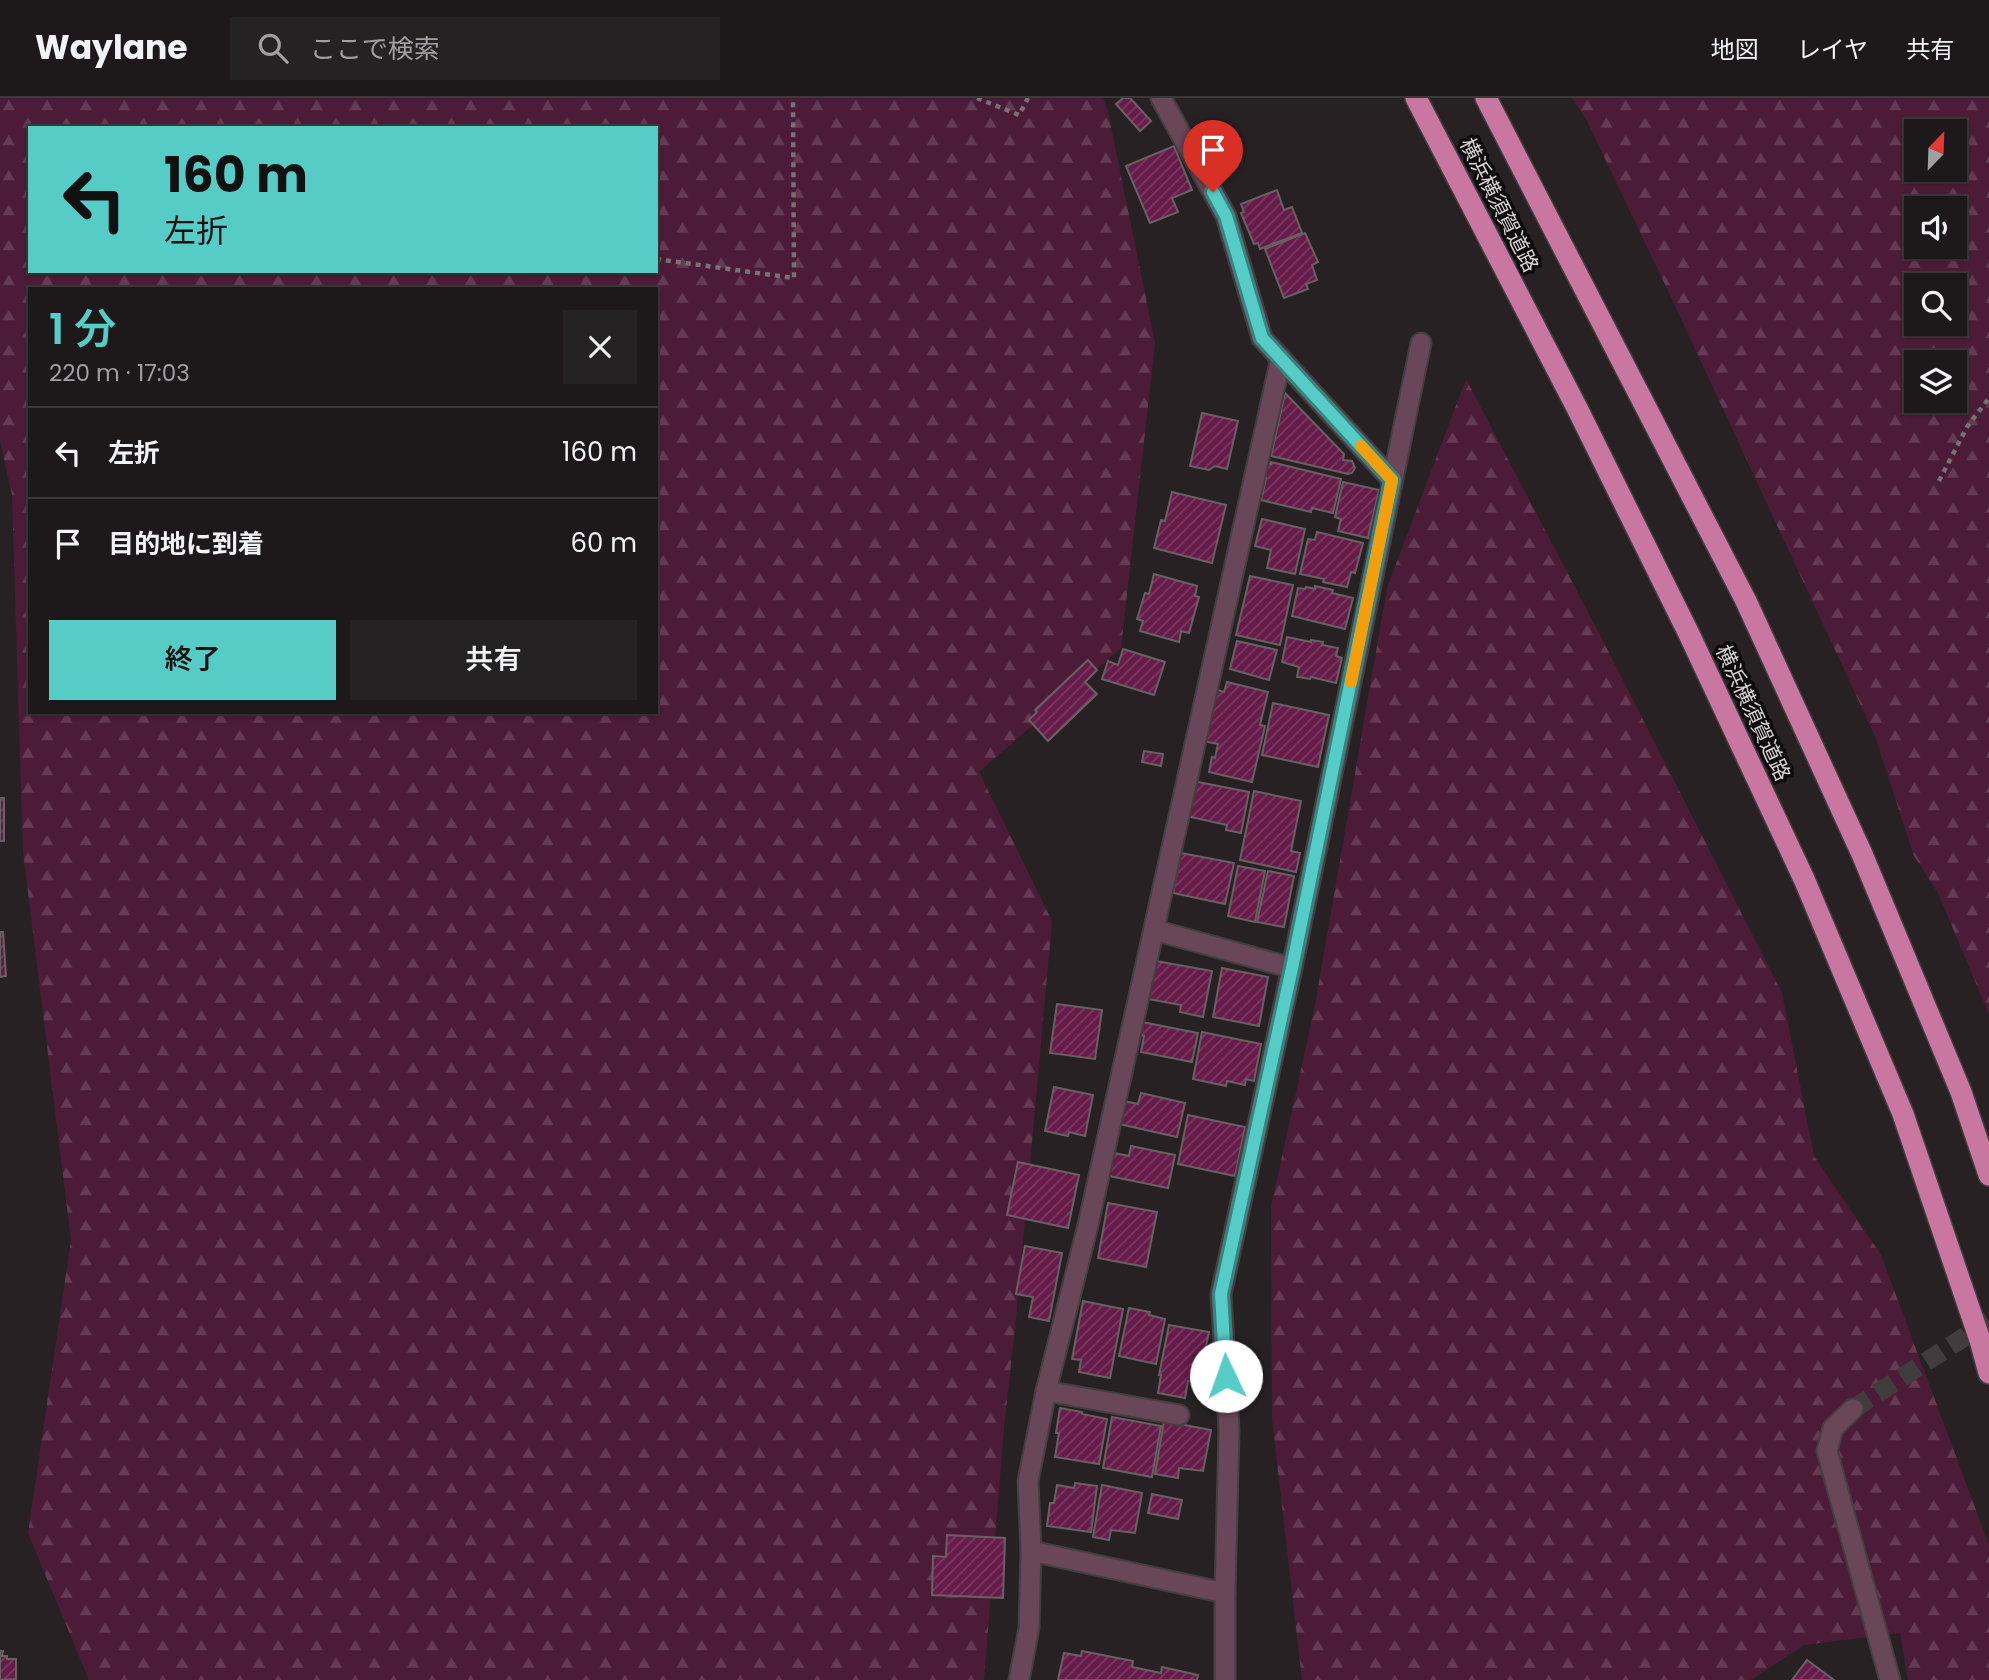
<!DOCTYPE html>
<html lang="ja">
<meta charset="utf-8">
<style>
:root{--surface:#1d191b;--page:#252224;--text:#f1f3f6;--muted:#a0a0a3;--line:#3b383a;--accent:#55cdc6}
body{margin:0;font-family:Poppins,"Noto Sans JP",sans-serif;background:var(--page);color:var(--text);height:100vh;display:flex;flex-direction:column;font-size:26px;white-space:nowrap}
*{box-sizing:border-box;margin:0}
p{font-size:23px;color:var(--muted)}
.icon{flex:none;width:38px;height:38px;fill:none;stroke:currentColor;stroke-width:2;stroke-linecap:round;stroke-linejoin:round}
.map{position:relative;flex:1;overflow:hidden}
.panel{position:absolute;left:28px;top:189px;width:630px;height:427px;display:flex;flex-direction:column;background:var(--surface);border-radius:0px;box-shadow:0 2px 5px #0004,0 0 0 2px var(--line)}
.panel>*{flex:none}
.hud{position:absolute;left:28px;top:28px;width:630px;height:147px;border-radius:0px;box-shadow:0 2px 5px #0004,0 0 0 2px var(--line);background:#55cdc6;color:#111;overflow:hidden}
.needle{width:46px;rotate:23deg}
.buttons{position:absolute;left:1904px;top:21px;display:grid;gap:14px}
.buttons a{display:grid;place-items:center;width:63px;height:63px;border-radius:0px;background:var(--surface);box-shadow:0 2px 5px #0004,0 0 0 2px var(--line);font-size:35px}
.pin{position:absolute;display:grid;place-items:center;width:60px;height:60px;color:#fff;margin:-72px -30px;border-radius:50% 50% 50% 0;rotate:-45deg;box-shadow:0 0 7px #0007}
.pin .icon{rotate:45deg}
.me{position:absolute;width:77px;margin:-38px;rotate:357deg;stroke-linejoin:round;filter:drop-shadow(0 0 5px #0008)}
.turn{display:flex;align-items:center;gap:24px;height:147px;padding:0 21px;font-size:32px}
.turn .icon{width:91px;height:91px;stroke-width:2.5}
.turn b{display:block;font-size:49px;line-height:60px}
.round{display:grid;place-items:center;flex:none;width:74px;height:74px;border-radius:0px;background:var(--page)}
.summary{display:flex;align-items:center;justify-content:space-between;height:119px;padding:0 21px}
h1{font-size:42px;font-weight:600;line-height:52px;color:var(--accent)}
.action{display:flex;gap:14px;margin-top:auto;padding:14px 21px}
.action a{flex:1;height:80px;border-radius:0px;background:var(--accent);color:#111;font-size:28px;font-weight:600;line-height:80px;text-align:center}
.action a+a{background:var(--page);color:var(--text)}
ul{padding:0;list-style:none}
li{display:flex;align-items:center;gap:21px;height:91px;padding:0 21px;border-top:2px solid var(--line)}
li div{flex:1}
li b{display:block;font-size:26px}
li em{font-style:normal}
header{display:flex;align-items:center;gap:42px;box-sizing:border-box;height:98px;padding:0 35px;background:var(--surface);border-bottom:2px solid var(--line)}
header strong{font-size:33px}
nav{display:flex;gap:38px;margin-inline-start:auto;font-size:24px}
.search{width:490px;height:63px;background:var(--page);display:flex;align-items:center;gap:18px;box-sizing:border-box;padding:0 24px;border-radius:0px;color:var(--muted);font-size:26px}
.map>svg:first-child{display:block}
.forest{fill:url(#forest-firs);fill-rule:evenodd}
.building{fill:url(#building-hatch);stroke:#686164;stroke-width:2}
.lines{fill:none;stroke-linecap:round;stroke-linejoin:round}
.minor-tunnel{stroke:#423c3f;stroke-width:19;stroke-dasharray:19 10;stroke-linecap:butt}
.service-casing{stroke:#433e40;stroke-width:23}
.minor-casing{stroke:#433e40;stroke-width:23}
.motorway-casing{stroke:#433e40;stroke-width:24}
.path{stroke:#767173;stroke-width:4.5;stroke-dasharray:5 5;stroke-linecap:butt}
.service{stroke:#694758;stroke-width:19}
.minor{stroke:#694758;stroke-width:19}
.motorway{stroke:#c976a1;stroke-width:21}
.route-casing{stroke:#378581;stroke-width:18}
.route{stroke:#55cdc6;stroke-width:12}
.slow{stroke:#f59e0b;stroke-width:12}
.labels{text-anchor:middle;stroke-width:7;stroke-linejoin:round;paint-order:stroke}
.street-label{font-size:21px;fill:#d8d4d6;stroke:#0e0b0c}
</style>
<header>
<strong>Waylane</strong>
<div class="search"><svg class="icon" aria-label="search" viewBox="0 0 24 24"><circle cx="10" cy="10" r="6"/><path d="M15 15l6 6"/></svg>ここで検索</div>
<nav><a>地図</a><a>レイヤ</a><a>共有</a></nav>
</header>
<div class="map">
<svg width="1989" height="1582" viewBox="0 0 1989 1582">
<defs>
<pattern id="forest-firs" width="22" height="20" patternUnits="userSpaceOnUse" patternTransform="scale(1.75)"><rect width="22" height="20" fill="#4c1b37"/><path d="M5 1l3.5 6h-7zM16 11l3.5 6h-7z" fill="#653b53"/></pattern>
<pattern id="building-hatch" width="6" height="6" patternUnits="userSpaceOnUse" patternTransform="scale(1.75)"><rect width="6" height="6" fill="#661b48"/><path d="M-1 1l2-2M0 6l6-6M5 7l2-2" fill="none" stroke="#7b3b62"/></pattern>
</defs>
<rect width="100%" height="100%" fill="#272124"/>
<g class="forest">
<path d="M0 0H1103L1108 14 1155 245 1121 550 979 674 1052 823 1016 1221 1004 1329 984 1582H89L28 1435 71 1142 23 754 12 397 0 343ZM30 30H656V173H30ZM30 191H656V614H30Z"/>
<path d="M1572 0H1989V916L1938 795 1914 758 1875 638 1670 197 1587 23ZM1916 33H1955V72H1916ZM1916 110H1955V149H1916ZM1916 187H1955V226H1916ZM1916 264H1955V303H1916Z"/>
<path d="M1466 281 1602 541 1782 895 1814 1058 1881 1157 1989 1447V1582H1908L1900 1535 1804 1547 1751 1582H1302L1272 1321 1271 1109 1315 907 1387 490Z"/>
</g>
<g class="building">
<path d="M1123 0H1130L1151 23 1140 33 1116 6Z"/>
<path d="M1174 48 1192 92 1172 100 1178 114 1150 125 1126 68Z"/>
<path d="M1277 92 1284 112 1292 109 1302 135 1260 151 1258 145 1254 146 1241 115 1244 114 1241 106Z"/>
<path d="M1305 135 1318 164 1312 167 1317 182 1306 186 1308 191 1284 200 1265 151Z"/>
<path d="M1285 295 1344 356 1343 362 1352 363 1355 370 1352 375 1348 376 1271 358Z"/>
<path d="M1202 315 1238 323 1227 371 1215 368 1209 372 1190 368Z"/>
<path d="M1261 364 1271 366V364L1341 381 1333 415 1312 410 1311 414 1261 402 1266 380 1258 378Z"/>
<path d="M1343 384 1379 392 1368 440 1338 433 1341 421 1335 419Z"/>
<path d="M1172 394 1226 407 1212 465 1154 450 1161 422 1165 423Z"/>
<path d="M1262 421 1305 431 1295 476 1267 470 1271 452 1255 448Z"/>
<path d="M1317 434 1363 445 1355 475 1351 474 1347 489 1323 484 1324 481 1300 476 1308 441 1315 442Z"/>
<path d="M1154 476 1197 488 1195 498 1199 499 1189 535 1181 533 1179 544 1140 533 1143 523 1137 521 1145 495 1149 496Z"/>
<path d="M1250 478 1293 487 1280 547 1236 537Z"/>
<path d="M1315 488 1333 492 1332 495 1353 500 1345 531 1292 518 1298 490 1305 491 1306 489 1315 491Z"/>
<path d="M1287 539 1311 544V542L1323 544 1322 547 1338 550 1336 558 1342 560 1336 585 1311 579 1310 581 1297 579 1299 569 1282 564Z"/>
<path d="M1237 543 1277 552 1269 582 1230 571Z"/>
<path d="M1123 551 1165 564 1154 597 1102 581 1108 563 1118 567Z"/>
<path d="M1088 562 1097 572 1085 584 1097 596 1048 643 1029 622 1037 614 1035 612Z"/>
<path d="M1227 584 1268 594 1260 627 1265 628 1252 684 1209 674 1212 659 1215 660 1218 646 1203 643 1215 591 1224 594Z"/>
<path d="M1273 605 1329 617 1318 669 1262 657Z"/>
<path d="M1144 653 1163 656 1161 668 1142 664Z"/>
<path d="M1193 683 1249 694 1241 735 1226 732 1227 727 1186 718Z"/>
<path d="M1254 693 1301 703 1291 753 1300 755 1296 774 1240 762Z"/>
<rect x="0" y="700" width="4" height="43"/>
<path d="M1181 755 1234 765 1225 806 1173 795Z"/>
<path d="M1238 768 1265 773 1255 824 1228 818Z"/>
<path d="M1268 773 1294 778 1284 829 1257 824Z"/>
<path d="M0 834H3L6 878 0 879Z"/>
<path d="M1156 863 1212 873 1203 919 1180 914 1181 907 1148 901Z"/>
<path d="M1222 870 1268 879 1259 928 1213 919Z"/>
<path d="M1057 906 1102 912 1095 961 1050 955Z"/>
<path d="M1142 924 1198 935 1192 964 1141 954 1144 938 1139 937Z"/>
<path d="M1202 934 1261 946 1254 983 1246 981 1245 987 1227 983 1226 988 1193 981Z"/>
<path d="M1054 989 1093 997 1085 1038 1069 1034 1068 1038 1045 1033Z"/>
<path d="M1141 995 1185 1005 1177 1039 1119 1026 1124 1003 1138 1006Z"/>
<path d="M1188 1017 1245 1029 1235 1078 1178 1066Z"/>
<path d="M1131 1048 1175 1057 1168 1090 1109 1078 1114 1055 1129 1058Z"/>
<path d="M1018 1064 1079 1077 1068 1130 1007 1117Z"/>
<path d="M1108 1105 1157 1114 1146 1169 1098 1160Z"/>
<path d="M1025 1148 1062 1155 1049 1223 1029 1219 1033 1199 1016 1196Z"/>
<path d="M1083 1203 1123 1211 1110 1280 1079 1274 1081 1262 1072 1261Z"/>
<path d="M1129 1210 1150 1214 1149 1217 1165 1221 1156 1266 1119 1258Z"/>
<path d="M1169 1227 1209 1234 1202 1267 1196 1266 1193 1284 1188 1283 1185 1300 1158 1295 1161 1277H1159Z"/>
<path d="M1060 1310 1082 1314V1316L1107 1321 1099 1366 1055 1359 1059 1335H1056Z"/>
<path d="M1112 1319 1161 1328 1152 1379 1103 1370Z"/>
<path d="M1164 1323 1211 1332 1203 1373 1179 1370 1178 1380 1155 1376Z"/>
<path d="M1075 1385 1097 1388 1091 1434 1047 1428 1050 1405H1054L1057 1387 1074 1390Z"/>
<path d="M1102 1387 1142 1395 1135 1435 1111 1432 1109 1442 1093 1439Z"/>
<path d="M1152 1396 1182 1402 1178 1421 1148 1415Z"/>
<path d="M947 1437 1005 1440 1003 1500 932 1497 933 1458 946 1459Z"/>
<path d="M0 1553H3L2 1558H7V1561H16V1581L0 1582Z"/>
<path d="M1082 1553 1133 1563 1132 1569 1161 1575 1162 1569 1198 1577 1197 1582H1058L1064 1555 1081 1558Z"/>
<path d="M1807 1562 1834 1582H1792Z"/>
</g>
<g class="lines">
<path class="minor-tunnel" d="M1853 1311 1989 1223"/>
<g class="service-casing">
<g id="service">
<path d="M1161 0 1226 118 1262 240 1392 382"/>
<path d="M1154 832 1292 870"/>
<path d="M1046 1293 1179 1317"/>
<path d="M1031 1453 1028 1383 1046 1293 1088 1127 1281 260"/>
<path d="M1225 1495 1229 1332 1221 1196 1292 870 1421 245"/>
</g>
</g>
<g class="minor-casing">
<g id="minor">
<path d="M1853 1311 1833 1330 1827 1353 1890 1582"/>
<path d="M1019 1582 1029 1530 1031 1453 1225 1495V1582"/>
</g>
</g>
<g class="motorway-casing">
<g id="motorway">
<path d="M1416 0 1577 310 1689 536 1804 781 1903 1016 1980 1242 1989 1275"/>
<path d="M1486 0 1746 503 1862 756 1961 994 1989 1077"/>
</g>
</g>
<g class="path">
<path d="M977 0 1019 17 1028 0"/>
<path d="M656 161 794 180 793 0"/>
<path d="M1939 383 1967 329 1989 300"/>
</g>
<use href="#service" class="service"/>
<use href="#minor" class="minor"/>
<use href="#motorway" class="motorway"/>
</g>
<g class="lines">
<g class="route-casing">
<path id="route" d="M1213 94 1226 118 1262 240 1392 382 1292 870 1221 1196 1226 1278"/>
</g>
<use href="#route" class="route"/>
<path class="slow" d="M1351 584 1392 382 1361 348"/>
</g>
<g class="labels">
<g class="street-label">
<text transform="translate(1499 107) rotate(63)" y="7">横浜横須賀道路</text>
<text transform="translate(1753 615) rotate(65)" y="7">横浜横須賀道路</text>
</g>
</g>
</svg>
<div class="buttons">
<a><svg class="needle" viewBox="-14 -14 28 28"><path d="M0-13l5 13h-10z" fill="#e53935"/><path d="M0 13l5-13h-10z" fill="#a0a0a3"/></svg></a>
<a><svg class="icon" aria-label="sound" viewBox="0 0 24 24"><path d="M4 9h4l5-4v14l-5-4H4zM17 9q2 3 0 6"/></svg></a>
<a><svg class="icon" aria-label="search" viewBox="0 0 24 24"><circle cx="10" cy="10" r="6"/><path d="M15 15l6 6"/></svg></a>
<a><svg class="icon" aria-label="layers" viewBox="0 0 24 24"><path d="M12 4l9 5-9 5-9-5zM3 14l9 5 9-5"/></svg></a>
</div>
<div class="pin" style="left:1213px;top:94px;background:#d93025"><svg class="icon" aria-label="arrive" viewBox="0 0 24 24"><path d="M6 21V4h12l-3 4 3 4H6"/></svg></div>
<svg class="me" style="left:1226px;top:1278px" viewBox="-20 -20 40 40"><circle r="19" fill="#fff"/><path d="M0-13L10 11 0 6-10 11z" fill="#55cdc6"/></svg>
<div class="hud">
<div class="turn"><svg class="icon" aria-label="left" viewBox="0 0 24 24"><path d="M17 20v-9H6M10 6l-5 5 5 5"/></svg><div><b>160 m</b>左折</div></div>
</div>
<section class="panel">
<div class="summary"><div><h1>1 分</h1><p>220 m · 17:03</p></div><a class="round"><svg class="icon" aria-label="close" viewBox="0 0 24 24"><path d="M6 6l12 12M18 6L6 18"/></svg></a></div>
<ul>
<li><svg class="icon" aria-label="left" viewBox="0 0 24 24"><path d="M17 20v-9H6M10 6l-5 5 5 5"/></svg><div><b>左折</b></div><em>160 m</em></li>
<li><svg class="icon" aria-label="arrive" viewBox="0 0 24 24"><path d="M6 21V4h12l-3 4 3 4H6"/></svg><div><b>目的地に到着</b></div><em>60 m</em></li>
</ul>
<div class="action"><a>終了</a><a>共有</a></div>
</section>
</div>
